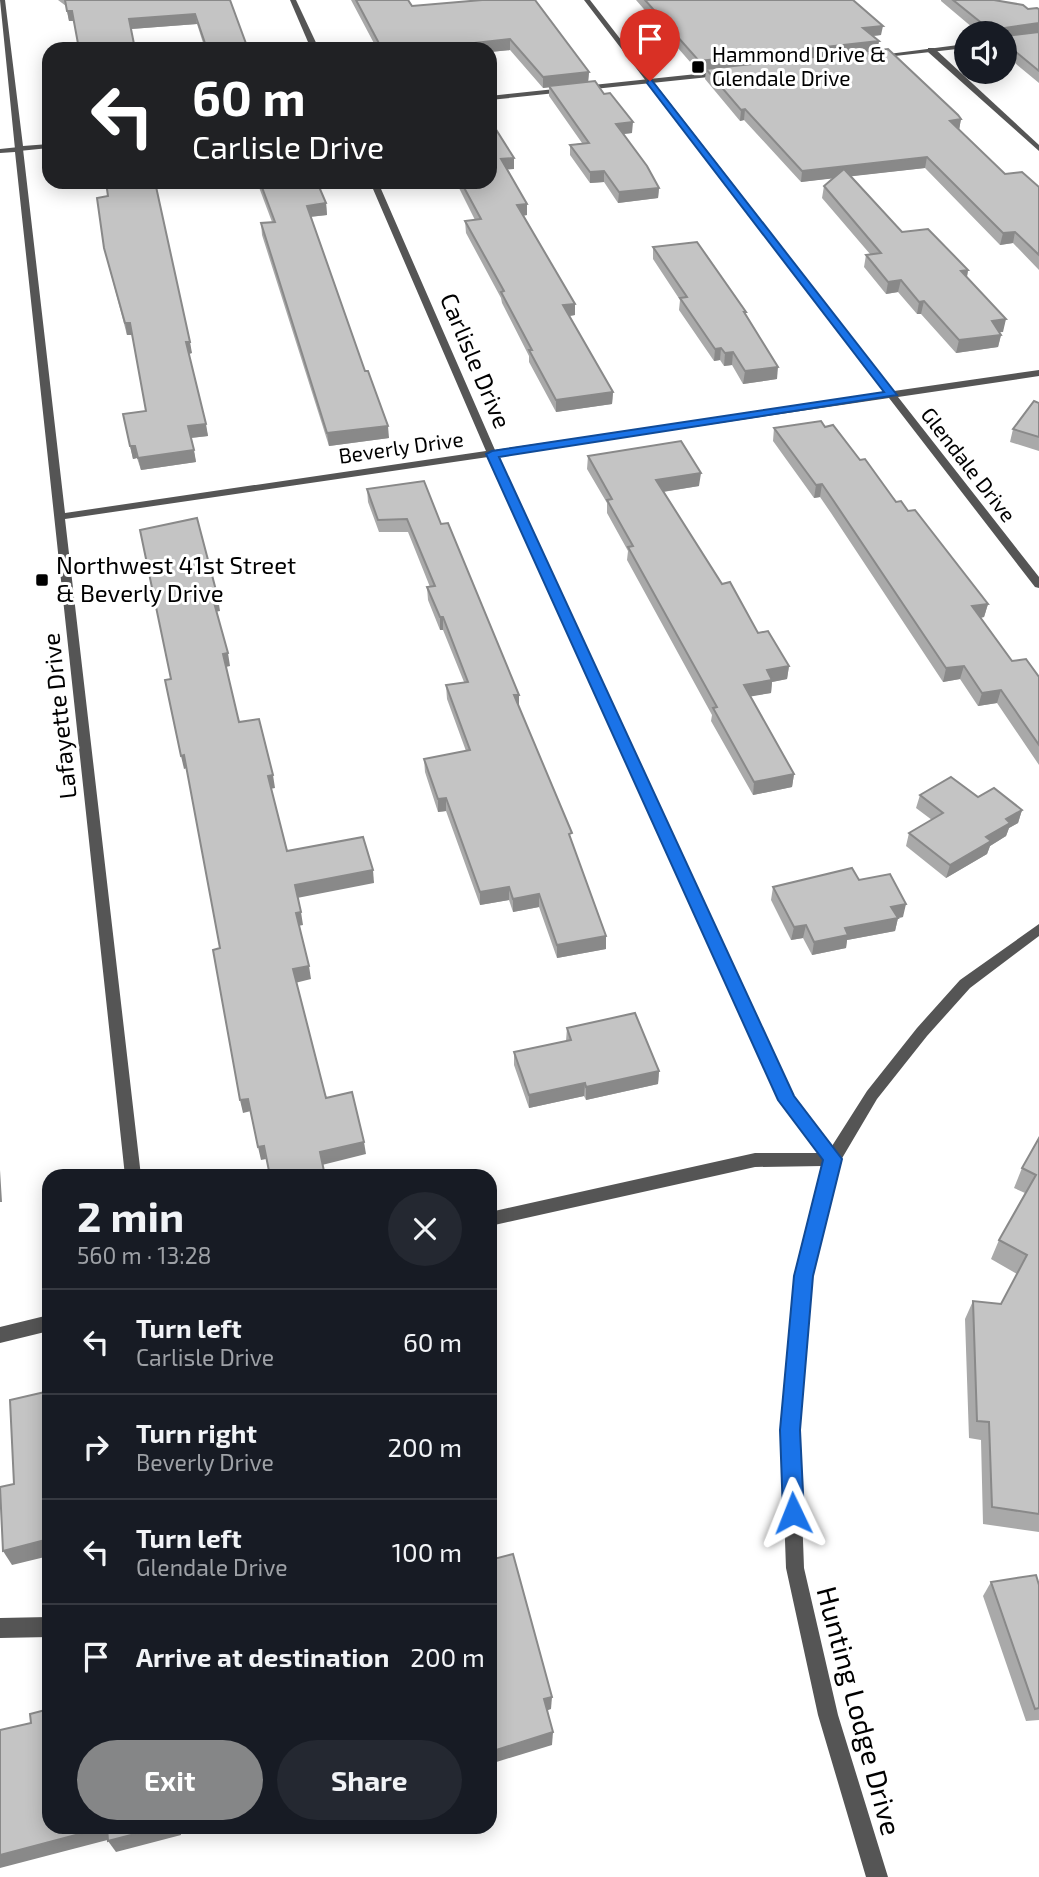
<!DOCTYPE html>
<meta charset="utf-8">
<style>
:root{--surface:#171b24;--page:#242831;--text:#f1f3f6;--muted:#9ea1a6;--line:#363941;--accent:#858687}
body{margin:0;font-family:"Exo 2",sans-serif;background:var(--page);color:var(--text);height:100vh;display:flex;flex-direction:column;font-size:26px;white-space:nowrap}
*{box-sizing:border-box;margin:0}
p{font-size:23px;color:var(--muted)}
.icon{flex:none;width:38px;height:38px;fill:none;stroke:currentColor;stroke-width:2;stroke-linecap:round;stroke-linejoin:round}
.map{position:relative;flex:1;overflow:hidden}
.details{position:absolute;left:42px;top:1169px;width:455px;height:665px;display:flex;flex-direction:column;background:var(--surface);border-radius:21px;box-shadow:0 4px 18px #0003}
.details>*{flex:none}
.guide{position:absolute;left:42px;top:42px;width:455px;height:147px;border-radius:21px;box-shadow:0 4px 18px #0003;background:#202124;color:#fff;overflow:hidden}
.fabs{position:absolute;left:954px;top:21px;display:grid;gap:14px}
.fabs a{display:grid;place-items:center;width:63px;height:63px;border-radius:50%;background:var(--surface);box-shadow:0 4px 18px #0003;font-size:35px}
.pin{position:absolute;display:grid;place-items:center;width:60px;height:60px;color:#fff;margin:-72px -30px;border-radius:50% 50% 50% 0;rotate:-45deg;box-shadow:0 0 7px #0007}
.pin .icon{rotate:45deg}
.me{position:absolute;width:77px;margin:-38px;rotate:358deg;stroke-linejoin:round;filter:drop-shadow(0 0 5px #0008)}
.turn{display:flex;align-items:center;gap:24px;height:147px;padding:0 35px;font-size:32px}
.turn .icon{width:91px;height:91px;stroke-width:2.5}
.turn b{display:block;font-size:49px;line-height:60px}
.round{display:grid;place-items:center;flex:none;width:74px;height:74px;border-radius:37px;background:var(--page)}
.headline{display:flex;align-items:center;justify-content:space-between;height:119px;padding:0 35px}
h1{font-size:42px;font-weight:700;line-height:52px}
.primary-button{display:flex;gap:14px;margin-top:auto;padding:14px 35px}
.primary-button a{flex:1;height:80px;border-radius:42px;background:var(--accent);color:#fff;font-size:28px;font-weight:700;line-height:80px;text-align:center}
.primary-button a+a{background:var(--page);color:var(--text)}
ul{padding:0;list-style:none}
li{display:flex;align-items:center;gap:21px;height:105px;padding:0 35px;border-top:2px solid var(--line)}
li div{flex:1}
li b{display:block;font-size:26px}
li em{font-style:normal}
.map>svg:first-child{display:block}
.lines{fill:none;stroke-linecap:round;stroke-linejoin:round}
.minor{fill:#555;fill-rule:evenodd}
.tertiary{fill:#555;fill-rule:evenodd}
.wall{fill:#a9a9a9}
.shaded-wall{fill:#898989}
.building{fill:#c4c4c4;stroke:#898989;stroke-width:2}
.route{fill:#1a73e8;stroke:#114b97;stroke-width:2}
.poi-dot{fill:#000;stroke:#fff;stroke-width:2.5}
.labels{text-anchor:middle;stroke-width:6;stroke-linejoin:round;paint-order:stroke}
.far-poi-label{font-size:21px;fill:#000;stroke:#fff;text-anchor:start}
.far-street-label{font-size:21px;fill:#000;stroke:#fff}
.street-label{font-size:24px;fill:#000;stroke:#fff}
.poi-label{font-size:24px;fill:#000;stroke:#fff;text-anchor:start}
.near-street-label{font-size:28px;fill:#000;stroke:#fff}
</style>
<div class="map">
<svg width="1039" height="1877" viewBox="0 0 1039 1877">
<rect width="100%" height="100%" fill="#fff"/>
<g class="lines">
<g class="minor">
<path d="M290 0H296L319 49H311Z"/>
<path d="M584 0H590L894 391 1039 370V376L898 397 1039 577V588L1035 587 889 398 498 456 793 1096 832 1146 867 1091 917 1028 960 980 1039 924V936L970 988 927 1036 877 1099 841 1160 812 1276 799 1430 804 1568 838 1715 888 1877H866L818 1715 786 1568 781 1430 796 1276 823 1166 755 1167 490 1226V1212L755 1153H819L779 1100 488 457 65 519 141 1176H125L15 152 0 153V149L19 147 23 149 65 513 486 451 370 182H378L495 450 885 393Z"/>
<path d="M928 48H934L1039 145V151L928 52Z"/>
<path d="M49 1315V1331L0 1343V1327Z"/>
<path d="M49 1617V1637L0 1638V1618Z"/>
</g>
<g class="tertiary">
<path d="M0 0H5L23 146 49 144V148L19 151 15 149Z"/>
<path d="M966 44V48L877 58 873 56Z"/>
<path d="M725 71 729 73 728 75 490 100V96Z"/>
</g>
</g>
<g class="wall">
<path d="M58 0H230L248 49H205L197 24 131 29 73 21H69L66 6Z"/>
<path d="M351 0H408L412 6 482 0 589 72 588 82 632 133 623 134 659 188 658 198 618 203 604 182 590 183 570 155V145L582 143 549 96V87L543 88 510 50 490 52V49H377Z"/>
<path d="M636 0H853L881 35 873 36 879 41 877 50 961 119 959 130 1005 174 1039 187V270L1013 243 1000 245 925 168 851 176 902 232 968 270 967 277 1003 332H999L1001 335 998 347 956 353 921 314H917L898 292 886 294 864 267 866 255 870 254 822 198 824 186 833 178 801 182 744 120 740 121 705 79 706 70 698 71Z"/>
<path d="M941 0H994L1028 9H1039V83L1004 54V33H979L941 1Z"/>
<path d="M490 120 514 169H507L527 215 523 216 575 315 569 316 613 392 612 404 556 412 529 362V356L502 303 501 298 466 233 465 221 475 220 456 182H490Z"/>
<path d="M257 182H317L326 203 327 215 310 217 389 438 329 446 262 235 261 223 272 222Z"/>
<path d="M108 196 192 353 189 354 208 436 191 438 196 462 141 470 137 458 133 459 123 414 146 411 133 335H127L104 248Z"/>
<path d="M653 247 746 316 777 379 743 384 732 365 724 366 720 360 714 361 679 310 680 300 653 259Z"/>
<path d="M1039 403V451L1010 442 1013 429Z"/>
<path d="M825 427 860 460 988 604 984 617 980 618 1012 661 1039 677V765L997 703 978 706 960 679 943 682 831 513 820 497 814 498 773 441 774 428Z"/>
<path d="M588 456 699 486 663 492 722 584 758 633 789 666 787 679 772 682 771 693 750 696 794 774 792 787 753 795 711 721 712 715 627 560 628 551 607 513V503L587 469Z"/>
<path d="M367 489 441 524 519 707 571 841 606 936V949L557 958 539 907 513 912 509 900 480 905 446 811 438 812 425 772 424 759 466 751 447 699 446 685 464 682 443 630H440L428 600 427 587H430L408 532H379L368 502Z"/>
<path d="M920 795 978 797 1022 810 1018 823 1009 828 1006 836 990 846 987 854 946 878 906 846 909 833 932 820 916 808Z"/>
<path d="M859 880 903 917 898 918 895 931 847 940 846 948 812 955 803 938 791 940 771 900 773 887Z"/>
<path d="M567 1028 659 1071 658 1084 586 1100 584 1096 529 1108 514 1065V1052L566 1041Z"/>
<path d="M1039 1138V1532L983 1524 981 1440 969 1438 965 1319 973 1301 1001 1304 1017 1274 991 1259 999 1240 1025 1193 1014 1188 1022 1168Z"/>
<path d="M991 1582 1039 1585V1720L1026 1721 983 1596Z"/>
</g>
<g class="shaded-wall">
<path d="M67 11H72L73 21H69Z"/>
<path d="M195 14 197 24 131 29 129 19Z"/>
<path d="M1039 23V33L1004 38V28Z"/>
<path d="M883 26 881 35 862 37 863 28Z"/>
<path d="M510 39V50L490 52V49H439V47Z"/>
<path d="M879 41 877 51 698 71 699 61Z"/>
<path d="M589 72 588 83 543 88V77Z"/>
<path d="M745 109 744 120 740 121 741 110Z"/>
<path d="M961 119 959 130 950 121Z"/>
<path d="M633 122 632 133 615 135 616 124Z"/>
<path d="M927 157 925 168 801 182 802 171Z"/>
<path d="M514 158V169L502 170 501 159Z"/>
<path d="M604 171V182L590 183V172Z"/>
<path d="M659 188 658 198 618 203 619 192Z"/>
<path d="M326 203 327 215 308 217 307 206Z"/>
<path d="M527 204V215L517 216V205Z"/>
<path d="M1015 232 1013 243 1000 245 1003 233Z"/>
<path d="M968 270 966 282 961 271Z"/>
<path d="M901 280 898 292 886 294 888 282Z"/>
<path d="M924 301 921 314H917L919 302Z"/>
<path d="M575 304V315L563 317V305Z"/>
<path d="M1006 319 1003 332 989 333 992 321Z"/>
<path d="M125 323H130L133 335H127Z"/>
<path d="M1001 335 998 347 956 353 959 340Z"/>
<path d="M186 342H190L192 353 188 354Z"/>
<path d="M721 348 720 360 714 361 715 349Z"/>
<path d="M733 352 732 365 724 366 725 353Z"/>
<path d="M778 367 777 379 743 384 745 371Z"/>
<path d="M613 392 612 404 556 412V400Z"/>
<path d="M206 424 208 436 190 438 188 426Z"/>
<path d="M388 426 389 438 329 446 327 433Z"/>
<path d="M130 446H135L137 458 133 459Z"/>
<path d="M194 450 196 462 141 470 138 458Z"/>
<path d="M701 473 699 486 655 493 656 480Z"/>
<path d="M822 484 820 497 814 498 816 485Z"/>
<path d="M218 598 220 611 215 612 213 599Z"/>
<path d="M988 604 984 617 969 620 972 606Z"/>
<rect x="440" y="617" width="3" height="13"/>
<path d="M228 653 230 666 226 667 223 654Z"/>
<path d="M789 666 787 679 772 682 771 693 742 698 744 685 767 670Z"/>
<path d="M964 666 960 679 943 682 946 668Z"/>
<path d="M1001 690 997 703 978 706 982 693Z"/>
<path d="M514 695H519V708Z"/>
<path d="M184 755 187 768 184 769 181 756Z"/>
<path d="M794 774 792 787 753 795 754 782Z"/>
<path d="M273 775 275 788 270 789 268 776Z"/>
<path d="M446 798V811L438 812V799Z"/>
<path d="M1022 810 1018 823 1009 828 1006 836 990 846 987 854 946 878 950 865 986 837 1006 819Z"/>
<path d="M373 870 374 883 297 898 295 885Z"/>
<path d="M509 887V900L480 905V892Z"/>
<path d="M539 894V907L513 912V899Z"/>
<path d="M906 904 903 917 898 918 895 931 847 940 846 948 812 955 814 942 891 907Z"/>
<path d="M301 912 303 925 298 926 296 913Z"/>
<path d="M806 925 803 938 791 940 794 927Z"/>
<path d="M606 936V949L557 958V945Z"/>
<path d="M309 966 311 979 295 983 293 969Z"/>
<path d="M659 1071 658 1084 586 1100V1087Z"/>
<path d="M585 1083 584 1096 529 1108V1095Z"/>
<path d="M248 1099 251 1111 243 1113 240 1100Z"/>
<path d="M364 1142 366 1154 322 1165 320 1152Z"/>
<path d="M264 1146 266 1159 261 1160 258 1147Z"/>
<path d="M0 1170 2 1202H0Z"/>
<path d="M49 1539V1556L12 1565 3 1551Z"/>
<path d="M552 1697 551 1709 543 1712 544 1699Z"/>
<path d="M553 1732 552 1745 490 1764V1752Z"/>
<path d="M107 1827 115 1838 0 1868V1855Z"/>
<path d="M162 1827H180L181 1835 116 1852 108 1841Z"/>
</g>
<g class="building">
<path d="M65 0H230L248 49H207L195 14 129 19 135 49H79L72 11H67Z"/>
<path d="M356 0H408L412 6 482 0H535L589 72 543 77 510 39 439 47 441 49H382Z"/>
<path d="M645 0H853L883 26 863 28 879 41 699 61Z"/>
<path d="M953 0H994L1023 5 1028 9 1037 8 1039 9V23L1004 28 1006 36 1039 32V71L1004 42V33H994Z"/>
<path d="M888 49 958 115 961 119 950 121 1005 174 1022 172 1039 187V255L1015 232 1003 233 927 157 802 171 745 109 741 110 706 69Z"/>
<path d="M595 81 604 94 610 93 633 122 616 124 647 166 659 188 619 192 604 171 590 172 570 145 589 143 549 86Z"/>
<path d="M490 120 514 158 501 159 527 204 517 205 575 304 563 305 613 392 556 400 529 350H532L501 292 504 291 465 221 481 219 461 182H490Z"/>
<path d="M844 169 902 232 928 229 968 270 961 271 1006 319 992 321 1001 335 959 340 924 301 919 302 901 280 888 282 866 255 881 253 824 186Z"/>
<path d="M106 182H155L190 342H186L206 424 188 426 194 450 138 458 135 446H130L123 414 146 411 130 323H125L104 248 97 198 108 196Z"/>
<path d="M260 182H317L326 203 307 206 365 371H368L388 426 327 433 261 223 275 222Z"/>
<path d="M697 242 746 312H744L778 367 745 371 733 352 725 353 721 348 715 349 680 298 687 297 653 247Z"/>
<path d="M1034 401 1039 403V437L1013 429Z"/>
<path d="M821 421 825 427 833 425 860 460 865 459 896 502 901 501 908 511 915 510 988 604 972 606 1012 661 1026 659 1039 677V745L1001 690 982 693 964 666 946 668 833 500 822 484 816 485 774 428Z"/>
<path d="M681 441 701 473 656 480 722 584 730 582 758 633 768 631 789 666 767 670 772 680 744 685 794 774 754 782 713 708 717 707 628 547 633 546 607 500 612 499 588 456Z"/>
<path d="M424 481 441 524 448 523 519 695H514L572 833 569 834 606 936 557 945 539 894 513 899 509 887 480 892 446 798 438 799 424 759 470 750 446 685 468 682 443 617H440L427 587 435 586 407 519 378 520 367 489Z"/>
<path d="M197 518 218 598 213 599 228 653 223 654 239 722 259 719 273 775 268 776 287 851 363 837 373 870 295 885 301 912 296 913 309 966 293 969 326 1098 352 1092 364 1142 320 1152 325 1176H270L264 1146 258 1147 248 1099 240 1100 213 950 220 948 184 755 181 756 165 680 171 679 140 530Z"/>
<path d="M951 777 978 797 994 788 1022 810 1006 819 1010 823 986 837 991 841 950 865 909 833 943 813 920 795Z"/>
<path d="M852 868 859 880 890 874 906 904 891 907 898 918 845 928 848 935 814 942 806 925 794 927 773 887Z"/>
<path d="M635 1013 659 1071 586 1087 585 1083 529 1095 514 1052 571 1040 567 1028Z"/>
<path d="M1039 1138V1514L992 1507 989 1422 977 1421 973 1301 1001 1304 1027 1255 999 1240 1036 1175 1022 1168Z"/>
<path d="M49 1391V1539L3 1551 0 1487 14 1484 10 1400Z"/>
<path d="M513 1554 552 1697 544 1699 553 1732 490 1752V1560Z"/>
<path d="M1036 1575 1039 1585V1708L1035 1709 991 1582Z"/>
<path d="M49 1709V1827H106L0 1855V1730L31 1723 30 1714Z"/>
<path d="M107 1827H162L108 1841Z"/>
</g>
<path class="route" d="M650 78 897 395 499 457 794 1096 842 1159 813 1276 800 1430 804 1513 801 1520 793 1523 786 1520 783 1513 780 1430 794 1276 823 1160 778 1100 486 454 492 451 884 392 647 83Z"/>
<g class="poi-dot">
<rect x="691" y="60" width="14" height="14" rx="3.5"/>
<rect x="35" y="573" width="14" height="14" rx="3.5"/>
</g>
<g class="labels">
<g class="far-poi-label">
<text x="712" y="62">Hammond Drive &amp;<tspan x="712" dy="24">Glendale Drive</tspan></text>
</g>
<g class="far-street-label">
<text transform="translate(401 448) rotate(-8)" y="7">Beverly Drive</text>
<text transform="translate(968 465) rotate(52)" y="7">Glendale Drive</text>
</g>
<g class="street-label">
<text transform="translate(475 361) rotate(67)" y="8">Carlisle Drive</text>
<text transform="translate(60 716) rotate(-96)" y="8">Lafayette Drive</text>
</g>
<g class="poi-label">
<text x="56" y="574">Northwest 41st Street<tspan x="56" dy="28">&amp; Beverly Drive</tspan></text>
</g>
<g class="near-street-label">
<text transform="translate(859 1711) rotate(75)" y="10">Hunting Lodge Drive</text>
</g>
</g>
</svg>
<div class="fabs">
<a><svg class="icon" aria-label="sound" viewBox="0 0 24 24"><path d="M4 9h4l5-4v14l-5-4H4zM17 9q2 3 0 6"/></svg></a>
</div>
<div class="pin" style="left:650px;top:81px;background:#d93025"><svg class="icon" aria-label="arrive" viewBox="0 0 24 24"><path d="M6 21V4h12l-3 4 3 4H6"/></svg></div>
<svg class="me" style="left:793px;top:1513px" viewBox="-20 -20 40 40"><path d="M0-17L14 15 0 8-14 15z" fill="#1a73e8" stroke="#fff" stroke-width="4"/></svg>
<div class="guide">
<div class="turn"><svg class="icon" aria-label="left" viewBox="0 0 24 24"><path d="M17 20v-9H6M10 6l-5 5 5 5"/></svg><div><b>60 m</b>Carlisle Drive</div></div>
</div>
<section class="details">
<div class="headline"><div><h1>2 min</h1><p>560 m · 13:28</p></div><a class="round"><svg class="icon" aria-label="close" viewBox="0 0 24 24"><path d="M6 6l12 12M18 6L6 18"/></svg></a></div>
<ul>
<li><svg class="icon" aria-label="left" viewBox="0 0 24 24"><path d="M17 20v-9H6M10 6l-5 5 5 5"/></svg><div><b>Turn left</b><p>Carlisle Drive</p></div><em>60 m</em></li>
<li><svg class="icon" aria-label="right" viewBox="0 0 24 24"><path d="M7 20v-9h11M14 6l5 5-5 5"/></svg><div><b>Turn right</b><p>Beverly Drive</p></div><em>200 m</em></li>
<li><svg class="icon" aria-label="left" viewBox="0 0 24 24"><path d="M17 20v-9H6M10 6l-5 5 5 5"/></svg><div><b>Turn left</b><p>Glendale Drive</p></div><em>100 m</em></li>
<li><svg class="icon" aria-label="arrive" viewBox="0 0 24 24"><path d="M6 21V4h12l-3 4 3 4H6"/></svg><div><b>Arrive at destination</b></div><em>200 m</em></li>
</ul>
<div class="primary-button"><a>Exit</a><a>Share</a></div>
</section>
</div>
